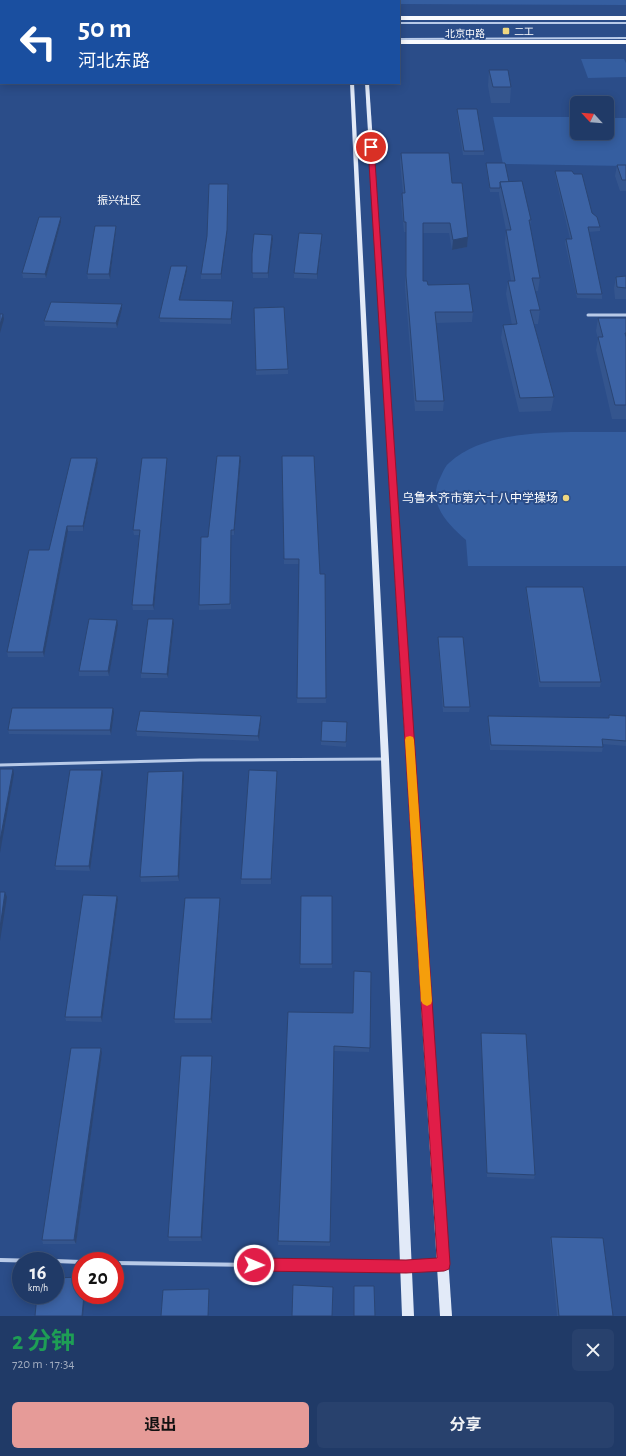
<!DOCTYPE html>
<html lang="zh">
<meta charset="utf-8">
<style>
:root{--surface:#203a67;--page:#28416d;--text:#f1f3f6;--muted:#a2adc0;--line:#3d547b;--accent:#e69b98}
body{margin:0;font-family:"Alegreya Sans","Noto Sans SC",sans-serif;background:var(--page);color:var(--text);height:100vh;display:flex;flex-direction:column;font-size:15px;white-space:nowrap}
*{box-sizing:border-box;margin:0}
p{font-size:13px;color:var(--muted)}
.icon{flex:none;width:22px;height:22px;fill:none;stroke:currentColor;stroke-width:2;stroke-linecap:round;stroke-linejoin:round}
.map{position:relative;height:1316px;overflow:hidden}
.drawer{display:flex;flex-direction:column;background:var(--surface);flex:1}
.drawer>*{flex:none}
.hud{position:absolute;left:0px;top:0px;width:400px;height:84px;box-shadow:0 2px 10px #0003,0 0 0 1px var(--line);background:#1a4fa0;color:#fff;overflow:hidden}
.needle{width:26px;rotate:296deg}
.buttons{position:absolute;left:570px;top:96px;display:grid;gap:8px}
.buttons a{display:grid;place-items:center;width:44px;height:44px;border-radius:6px;background:var(--surface);box-shadow:0 2px 10px #0003,0 0 0 1px var(--line);font-size:20px}
.speed{position:absolute;left:12px;top:1252px;display:flex;gap:8px;font-size:20px;font-weight:700;text-align:center}
.speed>*{display:grid;place-content:center;width:52px;height:52px;border-radius:50%;background:var(--surface);box-shadow:0 2px 10px #0003,0 0 0 1px var(--line);line-height:1}
.speed small{font-size:10px;font-weight:400}
.speed .limit{border:6px solid #d22;background:#fff;color:#111}
.pin{position:absolute;display:grid;place-items:center;width:34px;height:34px;color:#fff;margin:-17px;border:2px solid #fff;border-radius:50%;box-shadow:0 1px 4px #0007}
.me{position:absolute;width:44px;margin:-22px;rotate:91deg;stroke-linejoin:round;filter:drop-shadow(0 0 3px #0008)}
.turn{display:flex;align-items:center;gap:14px;height:84px;padding:0 12px;font-size:18px}
.turn .icon{width:52px;height:52px;stroke-width:2.5}
.turn b{display:block;font-size:28px;line-height:34px}
.round{display:grid;place-items:center;flex:none;width:42px;height:42px;border-radius:6px;background:var(--page)}
.summary{display:flex;align-items:center;justify-content:space-between;height:68px;padding:0 12px}
h1{font-size:24px;font-weight:700;line-height:30px;color:#1e9e55}
.button{display:flex;gap:8px;margin-top:auto;padding:8px 12px}
.button a{flex:1;height:46px;border-radius:6px;background:var(--accent);color:#111;font-size:16px;font-weight:700;line-height:46px;text-align:center}
.button a+a{background:var(--page);color:var(--text)}
.map>svg:first-child{display:block}
.green{fill:#355ea0}
.lines{fill:none;stroke-linecap:round;stroke-linejoin:round}
.lane-far2{stroke:#b8cae8;stroke-width:2}
.lane-far1{stroke:#b8cae8;stroke-width:3}
.lane{stroke:#b8cae8;stroke-width:4}
.street{stroke:#b8cae8;stroke-width:3}
.secondary{fill:#e2eaf8;fill-rule:evenodd}
.primary{fill:#fafbfe;fill-rule:evenodd}
.wall{fill:#34558e}
.shaded-wall{fill:#2a4574}
.building{fill:#3c63a5;stroke:#2a4574}
.route{fill:#e11d48;stroke:#92132f}
.slow{fill:#f59e0b}
.poi-dot{fill:#efd780;stroke:#2b4d89;stroke-width:1.5}
.labels{text-anchor:middle;stroke-width:4;stroke-linejoin:round;paint-order:stroke}
.far-poi-label{font-size:10px;fill:#fff;stroke:#2b4d89;text-anchor:start}
.far-street-label{font-size:10px;fill:#fff;stroke:#2b4d89}
.far-neighbourhood-label{font-size:11px;fill:#fff;stroke:#2b4d89}
.poi-label{font-size:12px;fill:#fff;stroke:#2b4d89;text-anchor:end}
</style>
<div class="map">
<svg width="626" height="1316" viewBox="0 0 626 1316">
<rect width="100%" height="100%" fill="#2b4d89"/>
<g class="green">
<path d="M391 0H626V5L399 4V1Z"/>
<path d="M581 59H624L626 63V77L588 78Z"/>
<path d="M493 117H577V133H607V118H626V166L503 164Z"/>
<path d="M626 432V566H468L466 540C447 523 426 503 441 476 443 472 445 466 449 463 491 425 572 433 626 432Z"/>
</g>
<g class="lines">
<g class="lane-far2">
<path d="M399 23H626"/>
<path d="M399 39 626 38"/>
</g>
<path class="lane-far1" d="M0 765 200 760 384 759"/>
<g class="lane">
<path d="M0 1260 41 1261"/>
<path d="M55 1261 81 1262"/>
<path d="M115 1263 403 1267"/>
<path d="M409 1267 439 1265"/>
</g>
<path class="street" d="M588 315H626"/>
<g class="secondary">
<rect x="348" y="0" width="4" height="1"/>
<rect x="374" y="0" width="4" height="1"/>
<path d="M350 83H354L389 759 414 1316H402L381 759Z"/>
<path d="M365 83H369L452 1316H440Z"/>
</g>
<g class="primary">
<rect x="399" y="16" width="227" height="4"/>
<rect x="0" y="17" width="1" height="4"/>
<rect x="399" y="40" width="227" height="4"/>
<rect x="0" y="41" width="1" height="4"/>
</g>
</g>
<g class="wall">
<rect x="26" y="0" width="17" height="1"/>
<rect x="174" y="0" width="27" height="1"/>
<path d="M489 70 511 87 510 103H491L488 86Z"/>
<path d="M457 109 484 151V155H463L457 114Z"/>
<path d="M401 153 452 183 468 237 467 247 452 250 449 233H423V281L428 285 473 312 472 322 436 323 444 401 443 411H415L405 287 406 232H404L401 203 402 193H403L400 162Z"/>
<path d="M486 163 509 182 531 220 530 228 540 278 538 291H535L540 310 538 324H534L554 397 551 411 519 412 501 338 503 325H512L506 294 508 281H511L505 243 506 230 499 195V192H490L486 167Z"/>
<path d="M617 165H626V191H620L615 176Z"/>
<path d="M555 171 592 213 600 227V231L589 232 602 294V299L577 298 565 243 566 239H570L555 175Z"/>
<path d="M229 189 227 234 221 279H201V274Z"/>
<path d="M61 222 46 278H23L22 273Z"/>
<path d="M116 226V230L110 279H88L87 274Z"/>
<path d="M322 234 317 279 294 278V273Z"/>
<path d="M273 239 268 278H253L252 254Z"/>
<path d="M187 271 180 300 233 306 231 324 160 322 159 318Z"/>
<path d="M626 276V299H615L614 288 616 277Z"/>
<path d="M254 308 288 369V374L256 375Z"/>
<path d="M122 309 117 328 45 326 44 321Z"/>
<path d="M598 318H626V419H612L596 350 598 339 596 331Z"/>
<path d="M240 456 241 461 234 535H231V609L199 610V605L208 537Z"/>
<path d="M282 456 320 574H325L326 703H297L299 564H284Z"/>
<path d="M97 458 98 463 83 531H68L44 657H8L7 652 49 550Z"/>
<path d="M167 463 154 610H133L132 605 139 535H134L133 530Z"/>
<path d="M526 587 601 682 600 687H539L526 592Z"/>
<path d="M173 619 174 624 168 678H141V673Z"/>
<path d="M118 625 109 676H79V671Z"/>
<path d="M438 637 470 707 469 712H443L438 642Z"/>
<path d="M114 713 111 735 9 734 8 730Z"/>
<path d="M609 715 626 716V746L602 744 603 747 602 752 490 750 488 721V716L608 718Z"/>
<path d="M261 721 259 741 137 736 136 731Z"/>
<path d="M347 722 346 747 321 745V741Z"/>
<path d="M103 775 90 871 56 870 55 866Z"/>
<path d="M184 776 179 881 141 882 140 877Z"/>
<path d="M277 776 271 884H241V879Z"/>
<path d="M301 896H332V968H300Z"/>
<path d="M118 900 102 1022 66 1021 65 1017Z"/>
<path d="M220 903 212 1023H175L174 1019Z"/>
<path d="M371 972 369 1052 333 1051 330 1246 278 1245 288 1012 353 1013Z"/>
<path d="M481 1033 535 1175 534 1179 487 1177 481 1037Z"/>
<path d="M101 1048 102 1053 76 1244H43L42 1240Z"/>
<path d="M212 1060 202 1241H169L168 1237Z"/>
<path d="M551 1237 613 1316H557L550 1241Z"/>
</g>
<g class="shaded-wall">
<path d="M228 184 227 234 221 279V274Z"/>
<path d="M61 217V222L46 278 45 274Z"/>
<path d="M116 226V230L110 279 109 274Z"/>
<path d="M322 234V238L317 279V274Z"/>
<path d="M272 235 273 239 268 278V273Z"/>
<path d="M468 237 467 247 452 250 453 240Z"/>
<path d="M187 266V271L179 304V300Z"/>
<path d="M233 301V306L231 324V319Z"/>
<path d="M122 304V309L117 328 116 323Z"/>
<path d="M3 314 4 319 0 333V325Z"/>
<path d="M240 456 241 461 234 535V530Z"/>
<path d="M97 458 98 463 83 531V526Z"/>
<path d="M167 458V463L154 610 153 605Z"/>
<path d="M67 526 68 531 44 657 43 652Z"/>
<path d="M173 619 174 624 168 678 167 674Z"/>
<path d="M117 620 118 625 109 676 108 671Z"/>
<path d="M113 708 114 713 111 735 110 730Z"/>
<path d="M261 716V721L259 741 258 736Z"/>
<path d="M13 769 14 774 0 853V841Z"/>
<path d="M102 770 103 775 90 871 89 866Z"/>
<path d="M183 771 184 776 179 881 178 876Z"/>
<path d="M277 771V776L271 884V879Z"/>
<path d="M5 892 7 897 0 941V928Z"/>
<path d="M117 896 118 900 102 1022 101 1017Z"/>
<path d="M220 898V903L212 1023 211 1019Z"/>
<path d="M101 1048 102 1053 76 1244 74 1240Z"/>
<path d="M212 1056V1060L202 1241 201 1237Z"/>
<path d="M84 1295H85L83 1316H82Z"/>
</g>
<g class="building">
<path d="M489 70H508L511 87H493Z"/>
<path d="M457 109H477L484 151H464Z"/>
<path d="M401 153H449L452 183H462L468 237 453 240 450 223H423V281H427L428 285 469 284 473 312H435L444 401H416L406 276V222H404L402 193H405Z"/>
<path d="M486 163H505L509 182H500V188H490Z"/>
<path d="M617 165H626V180H622Z"/>
<path d="M555 171H572L574 174H582L592 213 597 217 600 227H588L602 294H577L566 239H572Z"/>
<path d="M522 181 531 220H529L540 278H532L540 310H530L554 397 520 398 503 325 517 324 508 281H515L506 230H511L500 182Z"/>
<path d="M209 184H228L227 230 221 274H201L207 236Z"/>
<path d="M39 217H61L45 274 22 273Z"/>
<path d="M95 226H116L109 274H87Z"/>
<path d="M299 233 322 234 317 274 294 273Z"/>
<path d="M254 234 272 235 268 273H252V254Z"/>
<path d="M171 266H187L179 300 233 301 231 319 159 318Z"/>
<path d="M626 276V288L617 287 616 277Z"/>
<path d="M51 302 122 304 116 323 44 321Z"/>
<path d="M284 307 288 369 256 370 254 308Z"/>
<path d="M0 314H3L0 325Z"/>
<path d="M598 318H626V333H625L626 337V405H615L598 337H603Z"/>
<path d="M217 456H240L234 530H231L230 604 199 605 201 537H208Z"/>
<path d="M282 456H314L320 574H325L326 698H297L299 559H284Z"/>
<path d="M71 458H97L83 526H67L43 652H7L29 550H49Z"/>
<path d="M142 458H167L153 605H132L140 530H133Z"/>
<path d="M526 587H583L601 682H540Z"/>
<path d="M89 619 117 620 108 671H79Z"/>
<path d="M148 619H173L167 674 141 673Z"/>
<path d="M438 637H463L470 707H444Z"/>
<path d="M12 708H113L110 730H8Z"/>
<path d="M140 711 261 716 258 736 136 731Z"/>
<path d="M609 715 626 716V741L602 739 603 747 491 745 488 716 609 718Z"/>
<path d="M322 721 347 722 346 742 321 741Z"/>
<path d="M0 769H13L0 841Z"/>
<path d="M70 770H102L89 866H55Z"/>
<path d="M249 770 277 771 271 879H241Z"/>
<path d="M183 771 178 876 140 877 148 772Z"/>
<path d="M0 892H5L0 928Z"/>
<path d="M83 895 117 896 101 1017H65Z"/>
<path d="M301 896H332V964H300Z"/>
<path d="M185 898H220L211 1019H174Z"/>
<path d="M354 971 371 972 370 1048 334 1046 330 1242 278 1241 288 1012 353 1013Z"/>
<path d="M481 1033 526 1034 535 1175 487 1173Z"/>
<path d="M71 1048H101L74 1240H42Z"/>
<path d="M181 1056H212L201 1237H168Z"/>
<path d="M551 1237 603 1238 613 1316H559Z"/>
<path d="M81 1277V1295H84L82 1316H35L37 1295H55V1278Z"/>
<path d="M293 1285 333 1287 332 1316H292Z"/>
<path d="M354 1286H374L375 1316H354Z"/>
<path d="M209 1289 208 1316H161L163 1290Z"/>
</g>
<path class="route" d="M371 145 374 147 450 1264 449 1269 444 1271 406 1273 254 1271 250 1269 248 1265 250 1260 254 1258 406 1260 437 1258 368 147Z"/>
<path class="slow" d="M410 736 413 737 414 740 432 1001 431 1004 427 1006 423 1004 421 1001 405 740 406 737Z"/>
<g class="poi-dot">
<rect x="502" y="27" width="8" height="8" rx="2"/>
<circle cx="566" cy="498" r="4"/>
</g>
<g class="labels">
<g class="far-poi-label">
<text x="514" y="35">二工</text>
</g>
<g class="far-street-label">
<text x="465" y="37">北京中路</text>
</g>
<g class="far-neighbourhood-label">
<text x="119" y="204">振兴社区</text>
</g>
<g class="poi-label">
<text x="558" y="502">乌鲁木齐市第六十八中学操场</text>
</g>
</g>
</svg>
<div class="buttons">
<a><svg class="needle" viewBox="-14 -14 28 28"><path d="M0-13l5 13h-10z" fill="#e53935"/><path d="M0 13l5-13h-10z" fill="#a2adc0"/></svg></a>
</div>
<div class="speed"><div>16<small>km/h</small></div><div class="limit">20</div></div>
<div class="pin" style="left:371px;top:147px;background:#d93025"><svg class="icon" aria-label="arrive" viewBox="0 0 24 24"><path d="M6 21V4h12l-3 4 3 4H6"/></svg></div>
<svg class="me" style="left:254px;top:1265px" viewBox="-20 -20 40 40"><circle r="17" fill="#e11d48" stroke="#fff" stroke-width="3"/><path d="M0-11L8 9 0 5-8 9z" fill="#fff"/></svg>
<div class="hud">
<div class="turn"><svg class="icon" aria-label="left" viewBox="0 0 24 24"><path d="M17 20v-9H6M10 6l-5 5 5 5"/></svg><div><b>50 m</b>河北东路</div></div>
</div>
</div>
<section class="drawer">
<div class="summary"><div><h1>2 分钟</h1><p>720 m · 17:34</p></div><a class="round"><svg class="icon" aria-label="close" viewBox="0 0 24 24"><path d="M6 6l12 12M18 6L6 18"/></svg></a></div>
<div class="button"><a>退出</a><a>分享</a></div>
</section>
